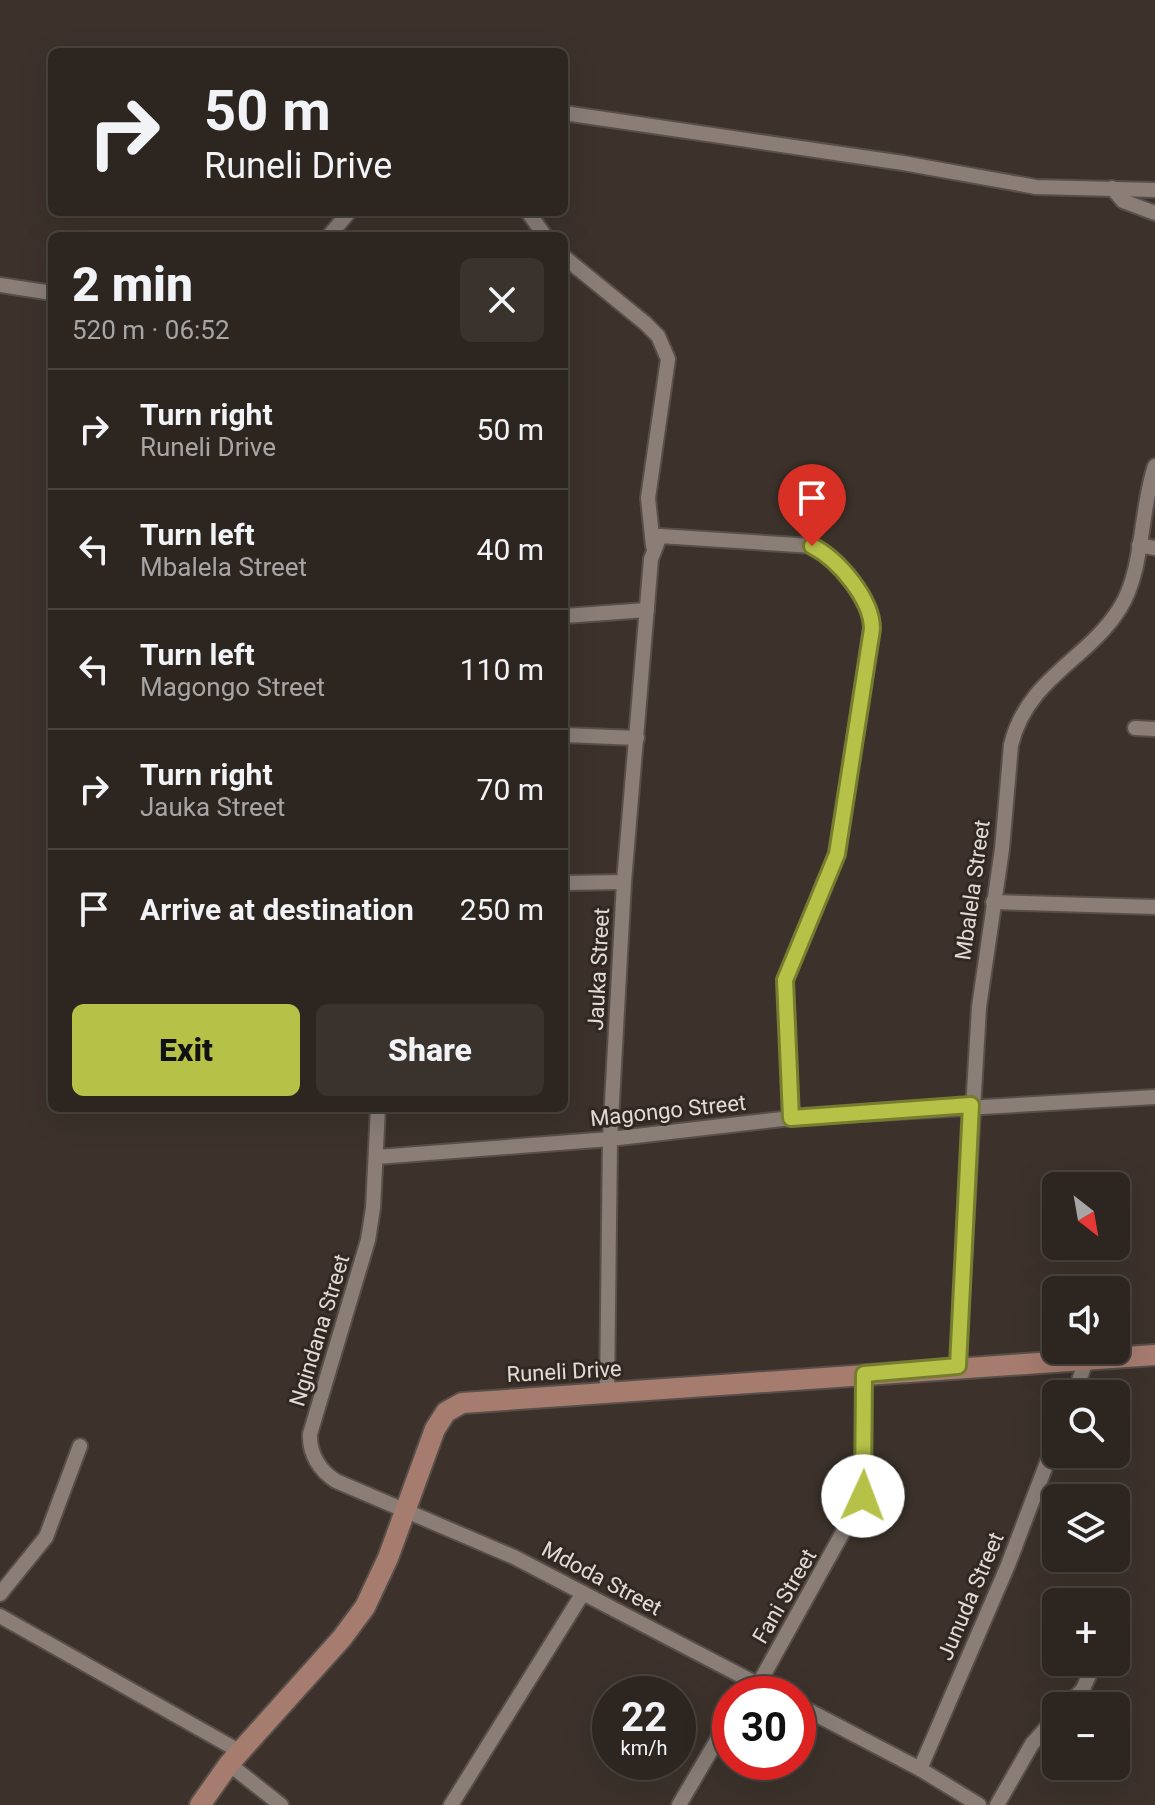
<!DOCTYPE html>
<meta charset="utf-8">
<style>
:root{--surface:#2d2620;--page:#39322d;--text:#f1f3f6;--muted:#a7a5a5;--line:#48433e;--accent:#b6c148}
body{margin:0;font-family:Roboto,sans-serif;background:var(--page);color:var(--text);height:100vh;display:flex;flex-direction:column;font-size:30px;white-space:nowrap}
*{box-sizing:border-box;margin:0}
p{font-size:26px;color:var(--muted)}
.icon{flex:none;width:44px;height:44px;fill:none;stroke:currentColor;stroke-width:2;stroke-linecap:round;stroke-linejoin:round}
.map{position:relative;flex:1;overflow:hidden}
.details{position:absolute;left:48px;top:232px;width:520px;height:880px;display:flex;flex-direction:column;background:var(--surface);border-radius:12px;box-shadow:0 8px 32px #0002,0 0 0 2px var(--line)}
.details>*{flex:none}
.guide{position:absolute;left:48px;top:48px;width:520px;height:168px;border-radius:12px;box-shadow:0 8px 32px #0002,0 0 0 2px var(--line);background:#2d2620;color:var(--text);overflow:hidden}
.needle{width:52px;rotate:149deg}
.tools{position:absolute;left:1042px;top:1172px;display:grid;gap:16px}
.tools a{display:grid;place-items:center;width:88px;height:88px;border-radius:12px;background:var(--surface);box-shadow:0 8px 32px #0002,0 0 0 2px var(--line);font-size:40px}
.speed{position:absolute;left:592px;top:1676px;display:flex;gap:16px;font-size:40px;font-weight:700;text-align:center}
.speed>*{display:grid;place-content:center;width:104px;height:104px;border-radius:50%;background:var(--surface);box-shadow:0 8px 32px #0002,0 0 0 2px var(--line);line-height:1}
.speed small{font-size:20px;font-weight:400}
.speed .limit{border:12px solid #d22;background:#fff;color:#111}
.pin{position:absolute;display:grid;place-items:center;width:68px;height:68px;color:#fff;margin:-82px -34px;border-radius:50% 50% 50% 0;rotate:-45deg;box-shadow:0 0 8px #0007}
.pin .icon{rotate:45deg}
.me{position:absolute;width:88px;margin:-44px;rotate:2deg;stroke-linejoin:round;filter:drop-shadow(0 0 6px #0008)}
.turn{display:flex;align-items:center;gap:28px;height:168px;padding:0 24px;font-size:36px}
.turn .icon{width:104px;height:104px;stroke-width:2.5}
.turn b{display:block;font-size:56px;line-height:68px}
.round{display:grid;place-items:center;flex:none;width:84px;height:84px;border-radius:12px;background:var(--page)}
.headline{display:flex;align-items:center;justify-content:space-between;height:136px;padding:0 24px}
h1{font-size:48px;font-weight:800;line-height:60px}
.cta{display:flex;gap:16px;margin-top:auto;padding:16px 24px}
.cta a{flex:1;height:92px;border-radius:12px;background:var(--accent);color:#111;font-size:32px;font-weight:800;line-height:92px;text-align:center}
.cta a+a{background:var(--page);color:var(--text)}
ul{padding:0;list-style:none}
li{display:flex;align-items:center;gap:24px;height:120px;padding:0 24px;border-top:2px solid var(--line)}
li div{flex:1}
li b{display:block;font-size:30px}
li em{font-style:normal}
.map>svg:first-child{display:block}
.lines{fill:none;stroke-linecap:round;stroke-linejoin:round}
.street-casing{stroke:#584f4a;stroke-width:18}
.secondary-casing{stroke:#584f4a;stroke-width:24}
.street{stroke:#8a7e77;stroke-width:14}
.secondary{stroke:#a67c6f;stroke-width:20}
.route-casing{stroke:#767d2f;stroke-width:20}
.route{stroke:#b6c148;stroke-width:14}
.labels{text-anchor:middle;stroke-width:6;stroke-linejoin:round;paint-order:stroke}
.street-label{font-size:22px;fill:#e1dad6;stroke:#322822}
</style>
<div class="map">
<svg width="1155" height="1805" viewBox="0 0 1155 1805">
<rect width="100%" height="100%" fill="#3c322b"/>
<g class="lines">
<g class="street-casing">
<g id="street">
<path d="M564 113 903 163 1036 187 1155 190"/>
<path d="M1112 188 1123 201 1155 213"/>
<path d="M528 212 545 236"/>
<path d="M329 236 349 212"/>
<path d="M564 257 645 323 658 336 668 359 648 498 653 546"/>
<path d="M0 285 52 293"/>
<path d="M1139 545 1155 548"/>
<path d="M564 616 647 610"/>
<path d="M1135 728 1155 729"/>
<path d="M564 735 637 738"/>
<path d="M564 883 624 882"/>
<path d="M993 902 1155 907"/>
<path d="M378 1108 373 1208 368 1240 310 1434C309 1454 320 1471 336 1481L514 1557 776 1694"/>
<path d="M377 1157 610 1139 791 1118 1155 1097"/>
<path d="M958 1366 979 1007 1002 849 1011 745C1027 678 1088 660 1120 608 1144 570 1140 509 1155 466"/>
<path d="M607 1394 610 1139 624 882 651 559 660 536 812 546C839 559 863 594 872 622L837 854 785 980 791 1118"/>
<path d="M1074 1394 1086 1361"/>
<path d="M0 1594 46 1537 80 1446"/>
<path d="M1116 1615 1120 1607"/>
<path d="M0 1616 239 1751"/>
<path d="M747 1694 758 1685 863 1496 864 1374"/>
<path d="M798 1705 920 1769 979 1805"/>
<path d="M1067 1706 1083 1689 1095 1662"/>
<path d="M229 1764 281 1805"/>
<path d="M920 1769 1008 1565 1056 1439"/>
<path d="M451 1805 583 1593"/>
<path d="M679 1805 730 1718"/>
<path d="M997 1805 1032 1744 1056 1717"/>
</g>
</g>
<g class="secondary-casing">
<path id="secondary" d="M200 1805 229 1764 342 1638 365 1607 388 1558 435 1429 446 1412 462 1403 1155 1355"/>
</g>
<use href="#street" class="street"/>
<use href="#secondary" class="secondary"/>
</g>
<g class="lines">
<g class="route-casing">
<path id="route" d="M812 546C838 559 872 599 872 629L837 854 785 980 791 1118 971 1105 958 1366 864 1374 863 1496"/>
</g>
<use href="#route" class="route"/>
</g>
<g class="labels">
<g class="street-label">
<text transform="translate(972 890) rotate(-82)" y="8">Mbalela Street</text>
<text transform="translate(598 969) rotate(-87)" y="8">Jauka Street</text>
<text transform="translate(668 1110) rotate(-6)" y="8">Magongo Street</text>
<text transform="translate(319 1330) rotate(-73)" y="8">Ngindana Street</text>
<text transform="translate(564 1371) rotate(-3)" y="8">Runeli Drive</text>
<text transform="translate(602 1578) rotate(28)" y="8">Mdoda Street</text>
<text transform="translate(784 1596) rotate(-60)" y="8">Fani Street</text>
<text transform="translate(970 1596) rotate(-67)" y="8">Junuda Street</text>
</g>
</g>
</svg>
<div class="tools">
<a><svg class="needle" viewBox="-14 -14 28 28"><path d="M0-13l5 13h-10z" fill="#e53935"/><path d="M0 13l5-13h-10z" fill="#a7a5a5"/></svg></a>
<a><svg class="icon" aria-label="sound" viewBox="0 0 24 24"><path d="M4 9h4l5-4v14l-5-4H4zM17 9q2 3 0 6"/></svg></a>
<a><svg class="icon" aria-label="search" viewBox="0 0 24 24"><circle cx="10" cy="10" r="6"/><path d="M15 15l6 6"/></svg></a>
<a><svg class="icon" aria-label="layers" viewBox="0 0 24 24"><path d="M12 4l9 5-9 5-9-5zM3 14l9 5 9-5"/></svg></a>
<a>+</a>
<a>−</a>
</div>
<div class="speed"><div>22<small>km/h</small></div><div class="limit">30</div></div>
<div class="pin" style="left:812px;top:546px;background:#d93025"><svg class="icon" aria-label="arrive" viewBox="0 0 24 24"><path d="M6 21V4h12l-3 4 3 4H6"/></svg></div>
<svg class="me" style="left:863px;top:1496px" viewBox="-20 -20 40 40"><circle r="19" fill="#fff"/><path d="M0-13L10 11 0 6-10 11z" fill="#b6c148"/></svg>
<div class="guide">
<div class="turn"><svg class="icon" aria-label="right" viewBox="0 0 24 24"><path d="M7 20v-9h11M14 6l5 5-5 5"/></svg><div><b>50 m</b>Runeli Drive</div></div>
</div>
<section class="details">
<div class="headline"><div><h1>2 min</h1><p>520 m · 06:52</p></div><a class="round"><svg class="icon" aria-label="close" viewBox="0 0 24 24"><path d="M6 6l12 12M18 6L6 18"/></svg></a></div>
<ul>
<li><svg class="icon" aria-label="right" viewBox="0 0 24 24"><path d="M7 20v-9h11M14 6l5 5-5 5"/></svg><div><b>Turn right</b><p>Runeli Drive</p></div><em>50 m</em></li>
<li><svg class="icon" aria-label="left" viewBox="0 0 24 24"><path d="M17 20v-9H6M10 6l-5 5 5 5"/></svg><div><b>Turn left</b><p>Mbalela Street</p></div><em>40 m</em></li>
<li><svg class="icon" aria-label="left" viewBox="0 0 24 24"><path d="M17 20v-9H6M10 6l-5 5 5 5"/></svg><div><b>Turn left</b><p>Magongo Street</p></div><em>110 m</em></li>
<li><svg class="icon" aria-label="right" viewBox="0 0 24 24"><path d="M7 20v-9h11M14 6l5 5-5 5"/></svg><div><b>Turn right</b><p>Jauka Street</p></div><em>70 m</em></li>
<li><svg class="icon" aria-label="arrive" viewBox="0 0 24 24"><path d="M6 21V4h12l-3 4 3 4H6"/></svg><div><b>Arrive at destination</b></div><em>250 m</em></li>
</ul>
<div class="cta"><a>Exit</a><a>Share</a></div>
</section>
</div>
